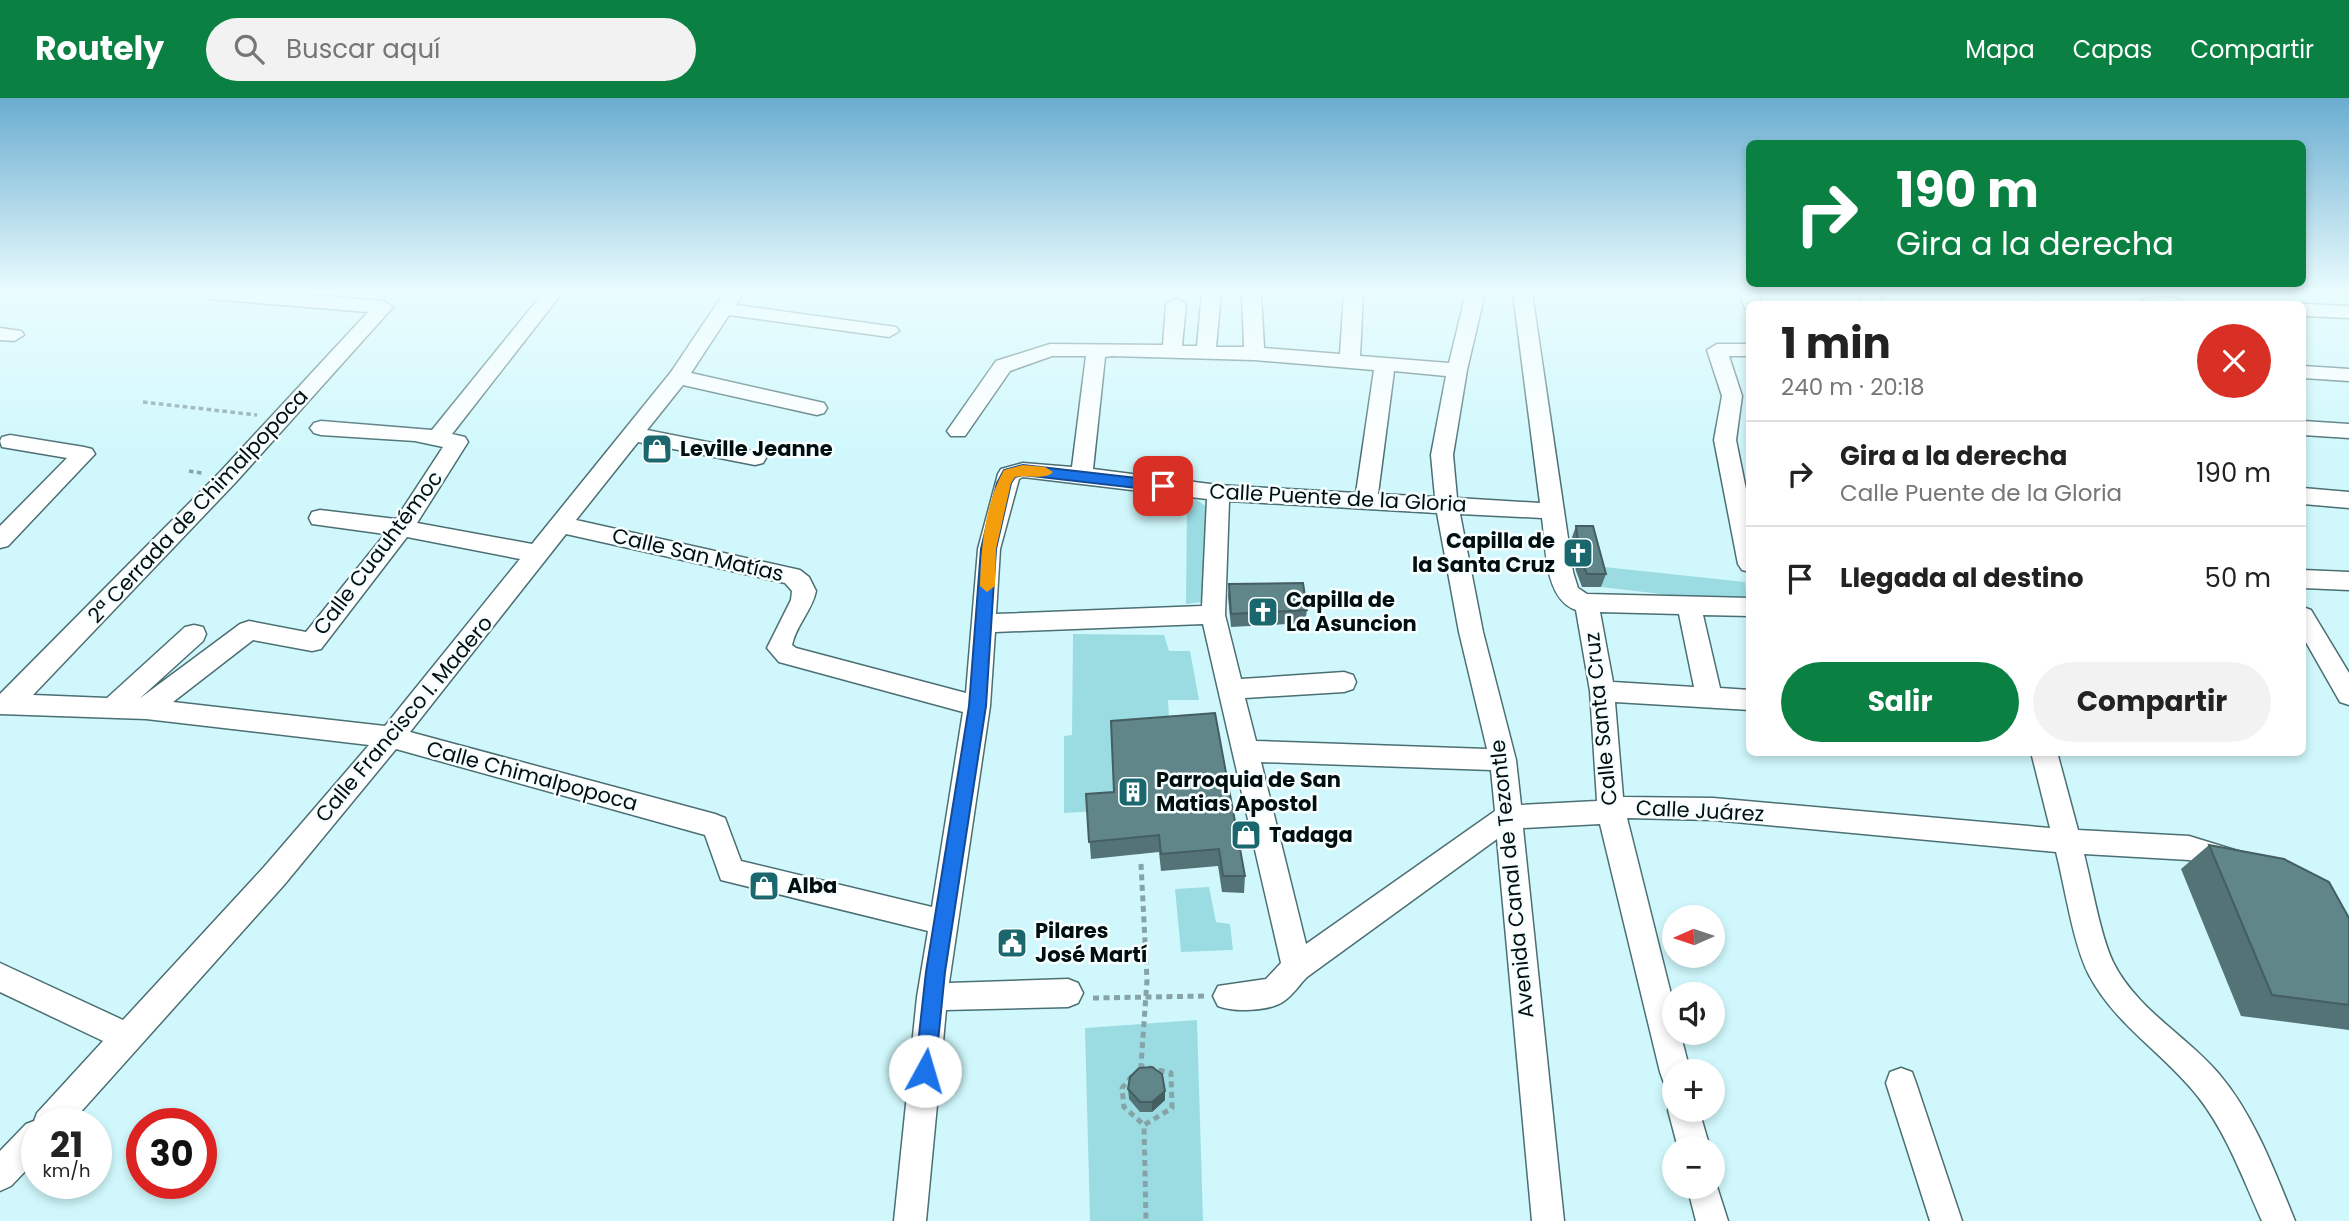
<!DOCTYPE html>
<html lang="es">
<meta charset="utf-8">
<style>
:root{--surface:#fff;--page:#f2f2f2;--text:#222;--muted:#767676;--line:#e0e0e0;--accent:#0b8043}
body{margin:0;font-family:Poppins,sans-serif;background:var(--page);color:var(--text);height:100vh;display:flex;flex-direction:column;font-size:26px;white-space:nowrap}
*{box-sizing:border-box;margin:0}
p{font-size:23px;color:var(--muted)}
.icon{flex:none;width:38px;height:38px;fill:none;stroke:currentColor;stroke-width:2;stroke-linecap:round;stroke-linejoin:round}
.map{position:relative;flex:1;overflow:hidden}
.side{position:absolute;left:1746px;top:203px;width:560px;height:455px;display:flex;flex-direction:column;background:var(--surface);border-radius:10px;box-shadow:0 4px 10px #0003}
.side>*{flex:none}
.banner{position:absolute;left:1746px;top:42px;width:560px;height:147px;border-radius:10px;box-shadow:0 4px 10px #0003;background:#0b8043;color:#fff;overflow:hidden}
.needle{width:46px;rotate:267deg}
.controls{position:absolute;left:1662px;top:807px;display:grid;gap:14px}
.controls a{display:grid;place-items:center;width:63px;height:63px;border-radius:50%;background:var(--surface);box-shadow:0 4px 10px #0003;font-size:35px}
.speed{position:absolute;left:21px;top:1010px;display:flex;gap:14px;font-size:35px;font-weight:700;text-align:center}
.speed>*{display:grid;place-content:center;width:91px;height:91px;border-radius:50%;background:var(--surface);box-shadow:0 4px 10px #0003;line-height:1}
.speed small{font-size:18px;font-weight:400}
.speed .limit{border:10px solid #d22;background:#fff;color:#111}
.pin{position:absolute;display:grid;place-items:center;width:60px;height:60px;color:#fff;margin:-30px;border-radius:14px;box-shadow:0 4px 10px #0006}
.me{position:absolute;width:77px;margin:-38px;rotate:6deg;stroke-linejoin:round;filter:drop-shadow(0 0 5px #0008)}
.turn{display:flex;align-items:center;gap:24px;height:147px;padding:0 35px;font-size:32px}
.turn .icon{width:91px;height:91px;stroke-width:2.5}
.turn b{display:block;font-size:49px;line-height:60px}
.round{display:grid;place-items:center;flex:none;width:74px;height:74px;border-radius:37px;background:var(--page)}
.headline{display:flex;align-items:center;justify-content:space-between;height:119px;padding:0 35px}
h1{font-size:42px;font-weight:700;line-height:52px}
.button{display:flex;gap:14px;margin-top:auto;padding:14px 35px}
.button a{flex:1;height:80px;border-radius:42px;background:var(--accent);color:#fff;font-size:28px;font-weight:700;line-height:80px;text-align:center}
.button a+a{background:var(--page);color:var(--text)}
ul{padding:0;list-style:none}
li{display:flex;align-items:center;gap:21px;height:105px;padding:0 35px;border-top:2px solid var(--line)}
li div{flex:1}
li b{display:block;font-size:26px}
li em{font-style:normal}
header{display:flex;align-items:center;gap:42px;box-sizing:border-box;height:98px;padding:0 35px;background:var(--accent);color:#fff}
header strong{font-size:33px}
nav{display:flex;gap:38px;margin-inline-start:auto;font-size:24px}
.search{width:490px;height:63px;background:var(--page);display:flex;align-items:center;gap:18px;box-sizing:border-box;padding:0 24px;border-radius:38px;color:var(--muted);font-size:26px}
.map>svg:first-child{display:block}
.green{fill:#9bdce3}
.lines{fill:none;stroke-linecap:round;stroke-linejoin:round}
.minor-casing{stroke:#4b6f73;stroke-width:3}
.path-far1{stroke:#86a4a7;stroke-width:3.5;stroke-dasharray:4.5 3.5;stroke-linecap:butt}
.path{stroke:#86a4a7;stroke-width:5;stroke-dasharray:6 4.5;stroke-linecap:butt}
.minor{fill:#fff;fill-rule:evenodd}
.wall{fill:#537377}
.shaded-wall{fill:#445e61}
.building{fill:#61868a;stroke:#445e61;stroke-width:2}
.route{fill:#1a73e8;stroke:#114b97;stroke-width:2}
.slow{fill:#f59e0b}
.labels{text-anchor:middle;stroke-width:5;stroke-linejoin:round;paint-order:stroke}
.poi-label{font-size:21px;font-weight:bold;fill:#020f10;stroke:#f6feff;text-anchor:start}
.street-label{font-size:21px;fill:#020f10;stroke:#f6feff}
</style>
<header>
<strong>Routely</strong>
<div class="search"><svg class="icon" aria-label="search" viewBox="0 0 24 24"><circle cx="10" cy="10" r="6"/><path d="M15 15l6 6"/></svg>Buscar aquí</div>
<nav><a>Mapa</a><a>Capas</a><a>Compartir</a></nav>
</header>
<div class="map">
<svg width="2349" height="1123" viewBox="0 0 2349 1123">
<rect width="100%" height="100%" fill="#d0f8fc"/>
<g class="green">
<path d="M1190 398 1209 410 1208 497 1201 504 1186 506 1187 399Z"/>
<path d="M1595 468 1745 484 1746 498 1729 504 1601 489Z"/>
<path d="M1073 536 1164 537 1169 553H1190L1199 602H1168L1169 620 1115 712 1064 715V638L1072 637Z"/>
<path d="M1209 789 1216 824 1230 826 1233 852 1181 854 1175 791Z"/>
<path d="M1197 922 1203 1123H1090L1085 930Z"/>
</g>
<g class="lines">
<g class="minor-casing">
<g id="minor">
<path d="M201 195H286L383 203 393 209 236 384 33 597 107 600 185 529 194 527 203 529 206 536 203 543 139 601 240 526 249 523 306 534 385 436 312 426 309 420 312 414 320 412 396 421 443 349 415 343 321 337 314 335 310 330 314 325 321 323 432 332 543 195H562L452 336 465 339 468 344 417 425 532 446 671 274 724 195H743L736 207 896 229 899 233 889 239 729 217 691 275 824 305 827 310 824 315 817 317 683 287 647 332 763 355 766 360 763 365 755 367 638 344 576 422 800 472 809 479 816 493C812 513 796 527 792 547L796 550 966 595 978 451 998 376 1001 371 1023 365 1072 369 1086 258H1052L1010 273 965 338H951L947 333 996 263 1050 246 1163 247 1166 206 1176 200 1186 206 1182 248H1197L1202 195H1221L1216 249H1244L1242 195H1261L1264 250 1340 256 1344 195H1363L1360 258 1449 265 1466 195H1485L1467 272 1453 357 1457 400 1540 405 1513 195H1532L1573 474 1578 490 1587 496 1750 500V518L1703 517 1720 590 1750 592V612L1615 604 1623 699 1713 700 2050 730 2031 654H2057L2078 732 2189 738 2241 754 2245 763 2241 772 2231 775 2189 762 2084 756C2092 787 2100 836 2113 864 2136 911 2187 938 2219 976 2254 1017 2275 1074 2295 1123H2262C2243 1081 2227 1036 2199 1000 2165 956 2116 928 2089 877 2073 846 2065 789 2056 754L1713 722 1627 720 1675 912V934H1680L1690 973H1675V989L1664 985 1660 974 1600 726 1523 730 1564 1123H1532L1497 741 1307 879C1300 886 1293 897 1284 903 1269 914 1233 914 1218 908L1213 898 1218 888 1266 881 1281 865 1203 526 995 534 990 608 949 885 1068 881 1078 885 1083 895 1078 905 1068 909 946 912 926 1123H894L917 899 928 833 721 782 705 737 396 651 284 787 70 1026H37V1061L11 1088 0 1093V1053L26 1026 34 1023 37 1015 103 943 0 894V865L123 922 264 769 369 647 146 621 0 616V596L220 374 368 214 210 201ZM1111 258 1254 262 1374 272 1356 395 1218 387 1093 371 1105 259ZM1394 273 1446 278 1431 357 1435 399 1378 396ZM1023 379 1207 401 1202 508 996 516 1000 451 1019 381ZM1229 403 1437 415 1459 534 1487 651 1256 643 1245 600 1344 594 1353 591 1356 584 1353 577 1344 574 1241 581 1225 517ZM1460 416 1542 420C1546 448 1544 501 1576 512L1590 593 1597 703 1521 707 1516 662 1483 534ZM566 436 785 485 792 493 791 502 767 550 779 564 963 614 932 809 741 763 725 720 715 716 410 634ZM407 439 520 461 385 628 173 604 253 542 312 553 321 551ZM1600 514 1679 516 1694 589 1613 584ZM1261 664 1491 672 1495 713 1306 846Z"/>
<path d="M1739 195H1758L1762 206 1745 210Z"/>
<path d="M1860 195H1879L1882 206H1863Z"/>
<path d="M2151 199 2176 200 2186 206H2142L2144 201Z"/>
<path d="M2302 206H2303L2349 208V220L2303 218Z"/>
<path d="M0 230 21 233 24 237 14 243 0 242Z"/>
<path d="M1717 246H1750V258H1729L1742 298 1736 342 1750 411V474L1742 472 1738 466 1714 342 1722 298 1707 252Z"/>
<path d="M2303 268 2349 271V283L2303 280Z"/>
<path d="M2303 323 2349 326V340L2303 337Z"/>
<path d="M10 337 84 349 92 351 95 356 8 448 0 450V428L67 360 2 349 0 343 2 339Z"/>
<path d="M2303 390 2349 394V410L2303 406Z"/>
<path d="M2303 472 2349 474V492L2303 490Z"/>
<path d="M2303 509 2311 512 2349 575V607L2340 604 2303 539Z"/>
<path d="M1901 970 1912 974 1916 985 1962 1123H1930L1886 985 1890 974Z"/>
<path d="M1675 1000V1012H1699L1710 1050H1678L1668 1012Z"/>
<path d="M1713 1076 1728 1123H1696L1687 1088H1713Z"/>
</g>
</g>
<g class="path-far1">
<path d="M143 304 257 317"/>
<path d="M189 373 202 375"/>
</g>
<g class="path">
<path d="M1141 766 1147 882 1141 968 1171 975 1172 1010 1144 1027 1146 1123"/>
<path d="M1093 900 1206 898"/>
<path d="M1132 978 1122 990 1124 1009 1144 1027"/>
</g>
<use href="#minor" class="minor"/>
</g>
<g class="wall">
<path d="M1576 428 1606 476 1601 489H1582L1576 473 1571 442Z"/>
<path d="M1229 486 1307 512 1305 525 1231 529 1228 499Z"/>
<path d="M1111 623 1245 778 1244 795 1222 794 1218 768 1161 773 1159 754 1091 761 1086 696 1114 694Z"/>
<path d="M2209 747 2349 820V932L2241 918 2181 771Z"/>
<path d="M1128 991 1165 1002 1152 1014H1140L1129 1001Z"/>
</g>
<path class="shaded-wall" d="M1165 993V1002L1152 1014V1004Z"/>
<g class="building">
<path d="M1576 428H1593L1606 476H1587L1580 460Z"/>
<path d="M1303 485 1307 512 1231 516 1229 486Z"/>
<path d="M1215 615 1245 778H1223L1219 751 1161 756 1159 737 1089 744 1086 696 1114 694 1111 623Z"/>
<path d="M2209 747 2284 761 2329 784 2349 820V907L2272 897Z"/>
<path d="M1152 969 1162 976 1165 993 1152 1004H1140L1128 991 1130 979 1139 970Z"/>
</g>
<linearGradient id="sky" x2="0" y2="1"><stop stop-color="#6aadd0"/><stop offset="0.55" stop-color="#eafcfe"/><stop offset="1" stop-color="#eafcfe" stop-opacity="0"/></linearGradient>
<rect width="2349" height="353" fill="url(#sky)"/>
<path class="route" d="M1023 367 1163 383 1171 388 1163 393 1023 377 1015 379 1011 385 996 451 986 608 945 874 935 973 932 980 925 983 918 980 915 973 926 874 969 608 981 451 997 385 1004 372Z"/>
<path class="slow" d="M1023 367 1045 369 1053 374C1044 383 1027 376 1015 379L1011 385 996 451 995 488 987 494 980 488C981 450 985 405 1004 372Z"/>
<defs>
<g id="shop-square" transform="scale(1.575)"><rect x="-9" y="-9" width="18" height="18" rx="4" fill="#1a676e" stroke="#f6feff"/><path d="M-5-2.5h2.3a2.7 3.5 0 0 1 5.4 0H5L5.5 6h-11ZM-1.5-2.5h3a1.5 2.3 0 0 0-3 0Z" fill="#fff"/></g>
<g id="church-square" transform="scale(1.575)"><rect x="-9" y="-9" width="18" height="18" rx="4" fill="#1a676e" stroke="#f6feff"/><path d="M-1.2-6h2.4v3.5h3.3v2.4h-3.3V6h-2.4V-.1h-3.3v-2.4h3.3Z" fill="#fff"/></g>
<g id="building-square" transform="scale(1.575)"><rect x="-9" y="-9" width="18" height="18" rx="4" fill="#1a676e" stroke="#f6feff"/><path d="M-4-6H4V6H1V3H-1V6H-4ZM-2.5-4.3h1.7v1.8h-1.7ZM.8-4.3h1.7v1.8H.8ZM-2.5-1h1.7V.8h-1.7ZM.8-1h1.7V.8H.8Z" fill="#fff"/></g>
<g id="civic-square" transform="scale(1.575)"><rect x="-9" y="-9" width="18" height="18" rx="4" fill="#1a676e" stroke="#f6feff"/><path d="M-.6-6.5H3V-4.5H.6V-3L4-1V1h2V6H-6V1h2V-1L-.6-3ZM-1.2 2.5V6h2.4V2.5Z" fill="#fff"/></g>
</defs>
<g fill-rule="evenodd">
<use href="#shop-square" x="657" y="351"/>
<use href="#church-square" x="1578" y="455"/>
<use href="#church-square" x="1263" y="514"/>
<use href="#building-square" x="1133" y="694"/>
<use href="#shop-square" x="1246" y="737"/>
<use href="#shop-square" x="764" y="788"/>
<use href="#civic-square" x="1012" y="845"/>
</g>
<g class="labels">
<g class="poi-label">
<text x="680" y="358">Leville Jeanne</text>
<text x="1555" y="450" text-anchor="end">Capilla de<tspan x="1555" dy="24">la Santa Cruz</tspan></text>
<text x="1286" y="509">Capilla de<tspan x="1286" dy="24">La Asuncion</tspan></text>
<text x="1156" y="689">Parroquia de San<tspan x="1156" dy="24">Matias Apostol</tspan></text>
<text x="1269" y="744">Tadaga</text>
<text x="787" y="795">Alba</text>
<text x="1035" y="840">Pilares<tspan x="1035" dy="24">José Martí</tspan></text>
</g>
<g class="street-label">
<text transform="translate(1338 400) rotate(3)" y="7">Calle Puente de la Gloria</text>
<text transform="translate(198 408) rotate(-47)" y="7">2ª Cerrada de Chimalpopoca</text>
<text transform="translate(378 455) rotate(-53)" y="7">Calle Cuauhtémoc</text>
<text transform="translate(698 457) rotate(13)" y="7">Calle San Matías</text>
<text transform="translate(404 621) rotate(-50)" y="7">Calle Francisco I. Madero</text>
<text transform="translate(1601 621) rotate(-96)" y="7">Calle Santa Cruz</text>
<text transform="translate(532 678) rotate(15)" y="7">Calle Chimalpopoca</text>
<text transform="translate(1700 713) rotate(3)" y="7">Calle Juárez</text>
<text transform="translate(1512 781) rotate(-96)" y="7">Avenida Canal de Tezontle</text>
</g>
</g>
</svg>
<div class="controls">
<a><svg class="needle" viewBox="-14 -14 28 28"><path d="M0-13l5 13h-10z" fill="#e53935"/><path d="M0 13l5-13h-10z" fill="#767676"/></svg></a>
<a><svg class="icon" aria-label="sound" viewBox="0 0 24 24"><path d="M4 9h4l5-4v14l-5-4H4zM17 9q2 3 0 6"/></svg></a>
<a>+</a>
<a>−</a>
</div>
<div class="speed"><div>21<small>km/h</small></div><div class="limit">30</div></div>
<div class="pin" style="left:1163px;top:388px;background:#d93025"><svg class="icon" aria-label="arrive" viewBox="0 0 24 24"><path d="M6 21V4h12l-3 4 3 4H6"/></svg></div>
<svg class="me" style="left:925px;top:973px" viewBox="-20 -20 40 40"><circle r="19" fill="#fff"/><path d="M0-13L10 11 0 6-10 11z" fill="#1a73e8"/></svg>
<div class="banner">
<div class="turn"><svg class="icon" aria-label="right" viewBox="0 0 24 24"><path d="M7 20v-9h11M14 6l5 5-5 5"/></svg><div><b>190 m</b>Gira a la derecha</div></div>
</div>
<section class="side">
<div class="headline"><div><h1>1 min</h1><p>240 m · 20:18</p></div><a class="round" style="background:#d93025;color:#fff"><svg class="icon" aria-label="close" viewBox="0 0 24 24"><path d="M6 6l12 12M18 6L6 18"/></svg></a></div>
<ul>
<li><svg class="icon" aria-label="right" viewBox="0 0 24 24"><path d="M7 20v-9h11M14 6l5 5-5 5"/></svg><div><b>Gira a la derecha</b><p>Calle Puente de la Gloria</p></div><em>190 m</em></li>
<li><svg class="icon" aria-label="arrive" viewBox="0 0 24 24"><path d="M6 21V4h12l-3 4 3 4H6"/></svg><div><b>Llegada al destino</b></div><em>50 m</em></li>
</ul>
<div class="button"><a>Salir</a><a>Compartir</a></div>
</section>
</div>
